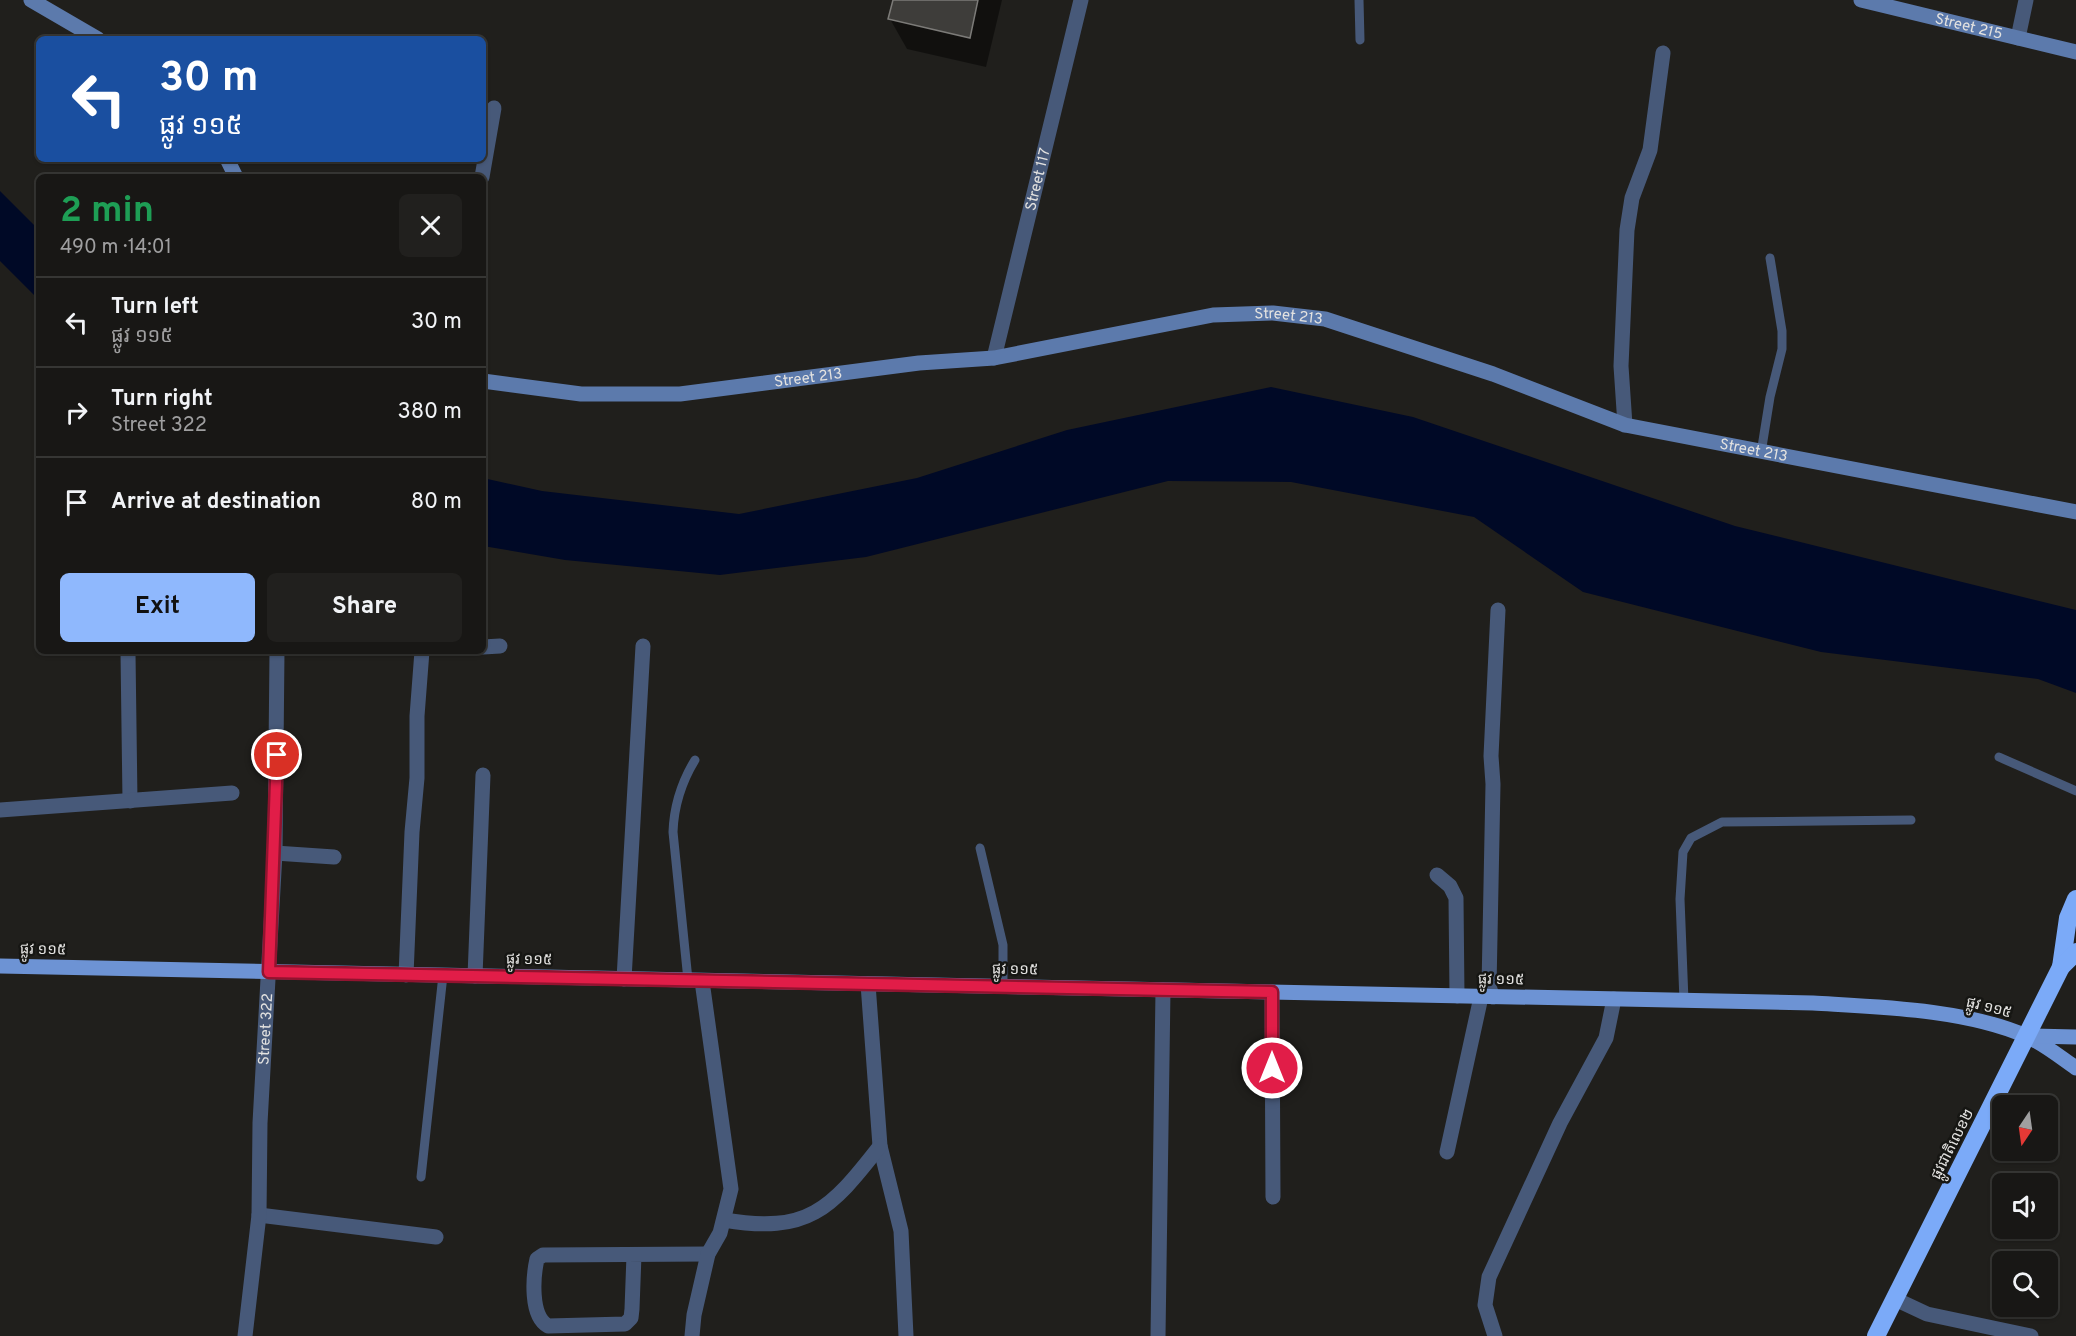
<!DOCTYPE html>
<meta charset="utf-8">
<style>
:root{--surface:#181715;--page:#21201e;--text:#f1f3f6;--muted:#9f9fa0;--line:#363634;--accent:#8fb8fd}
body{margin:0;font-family:Overpass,"Noto Sans Khmer",sans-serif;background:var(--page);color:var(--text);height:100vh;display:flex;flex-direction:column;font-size:22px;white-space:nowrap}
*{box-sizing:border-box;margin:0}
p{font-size:20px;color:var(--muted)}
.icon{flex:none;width:33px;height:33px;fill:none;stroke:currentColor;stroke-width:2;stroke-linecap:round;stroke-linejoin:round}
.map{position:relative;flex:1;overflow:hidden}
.panel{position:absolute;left:36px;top:174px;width:450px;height:480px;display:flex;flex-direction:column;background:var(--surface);border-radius:9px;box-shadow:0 2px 4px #0004,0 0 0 2px var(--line)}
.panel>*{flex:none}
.hud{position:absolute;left:36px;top:36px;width:450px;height:126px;border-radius:9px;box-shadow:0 2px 4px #0004,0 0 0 2px var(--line);background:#1a4fa0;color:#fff;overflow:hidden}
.needle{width:39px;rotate:193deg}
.tools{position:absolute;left:1992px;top:1095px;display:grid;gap:12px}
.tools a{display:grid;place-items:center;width:66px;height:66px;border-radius:9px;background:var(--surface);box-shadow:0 2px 4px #0004,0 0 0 2px var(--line);font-size:30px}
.pin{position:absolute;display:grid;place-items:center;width:51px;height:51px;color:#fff;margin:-26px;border:3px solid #fff;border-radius:50%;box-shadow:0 2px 6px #0007}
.me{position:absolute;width:66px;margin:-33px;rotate:0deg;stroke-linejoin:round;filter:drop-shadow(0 0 4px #0008)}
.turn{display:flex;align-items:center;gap:21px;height:126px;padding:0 24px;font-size:27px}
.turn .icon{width:78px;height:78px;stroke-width:2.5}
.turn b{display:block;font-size:42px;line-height:51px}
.round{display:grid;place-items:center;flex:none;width:63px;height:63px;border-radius:9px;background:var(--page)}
.head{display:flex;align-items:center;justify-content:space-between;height:102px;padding:0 24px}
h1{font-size:36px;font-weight:700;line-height:45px;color:#1e9e55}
.primary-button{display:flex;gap:12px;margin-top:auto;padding:12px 24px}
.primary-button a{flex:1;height:69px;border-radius:9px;background:var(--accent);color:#111;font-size:24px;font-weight:700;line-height:69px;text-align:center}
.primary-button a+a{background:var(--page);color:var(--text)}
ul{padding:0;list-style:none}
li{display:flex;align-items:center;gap:18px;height:90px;padding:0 24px;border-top:2px solid var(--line)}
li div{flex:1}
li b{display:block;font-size:22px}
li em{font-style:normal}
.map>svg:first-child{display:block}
.water{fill:#000926}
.shadow{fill:#0007}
.building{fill:#3e3d3a;stroke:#7c7b78;stroke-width:1.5}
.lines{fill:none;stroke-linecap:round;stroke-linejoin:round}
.lane{stroke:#475979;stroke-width:9}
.street{stroke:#475979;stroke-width:15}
.secondary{stroke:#5c7aac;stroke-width:15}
.primary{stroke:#6d93d4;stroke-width:15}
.highway{stroke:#7baaf8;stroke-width:18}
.route-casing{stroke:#92132f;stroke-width:15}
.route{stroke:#e11d48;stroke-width:10}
.labels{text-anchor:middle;stroke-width:5;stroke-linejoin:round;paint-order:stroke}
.street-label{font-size:15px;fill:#e3e2e0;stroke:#161613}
</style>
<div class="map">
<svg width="2076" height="1336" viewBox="0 0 2076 1336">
<rect width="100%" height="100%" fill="#201f1c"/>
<g class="water">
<path d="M0 191 39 230V300L0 261Z"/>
<path d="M1271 387 1413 417 1735 526 2076 610V693L2038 679 1821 652 1583 592 1474 517 1291 482 1168 481 866 557 720 575 565 560 483 546V478L542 491 739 514 917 478 1067 430Z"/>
</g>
<path class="shadow" d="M894 0H1002L986 67 907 49 890 19Z"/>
<path class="building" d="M893 0H978L970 38 888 19Z"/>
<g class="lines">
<g class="lane">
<path d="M1359 0 1360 40"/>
<path d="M1761 453 1770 397 1782 349V331L1770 258"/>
<path d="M1999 757 2076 791"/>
<path d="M980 848 1003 945V987"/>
<path d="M688 980 673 832C674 805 681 783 695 760"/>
<path d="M1684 1001 1680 899 1683 852 1691 838 1722 822 1911 820"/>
<path d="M421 1177 443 975"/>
</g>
<g class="street">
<path d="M2018 38 2026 0"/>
<path d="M482 177 494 108"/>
<path id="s1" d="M994 358 1081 0"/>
<path d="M1625 425 1621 366 1627 230 1632 198 1650 150 1663 53"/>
<path d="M483 647 500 646"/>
<path d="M128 653 130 801"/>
<path d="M0 810 232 793"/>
<path d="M275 853 334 857"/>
<path d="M1437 875 1450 886 1456 898 1457 996"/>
<path d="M406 975 412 832 417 778V716L422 651"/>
<path d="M475 976 483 775"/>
<path d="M624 979 643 646"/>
<path d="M868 984 880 1146 901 1231 906 1336"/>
<path d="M1272 992 1273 1197"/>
<path d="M1493 997 1489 987 1493 784 1491 756 1498 610"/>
<path d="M1447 1152 1481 997"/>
<path d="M259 1215 436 1237"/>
<path d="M724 1220C808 1234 830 1210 880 1146"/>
<path d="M634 1255 632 1309 631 1318 625 1324 548 1326C530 1316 533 1277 537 1259L543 1255 708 1254"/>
<path d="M1895 1299 1927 1314 2031 1336"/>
<path id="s2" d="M245 1336 259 1215 260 1123 275 853 277 651"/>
<path d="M692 1336 694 1315 708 1254 720 1233 731 1189 702 981"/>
<path d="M1158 1336 1163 990"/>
<path d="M1495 1336 1485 1305 1489 1277 1560 1123 1606 1038 1614 999"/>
</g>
<g class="secondary">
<path d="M31 0 98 39"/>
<path id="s3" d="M1861 0 2076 52"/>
<path d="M227 159 236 177"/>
<path id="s4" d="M483 381 581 394H680L919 363 994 358 1213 315 1273 313 1325 319 1493 374 1625 425 2076 512"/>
</g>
<g class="primary">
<path d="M0 966 1813 1003C1879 1007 1964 1009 2026 1036 2043 1043 2060 1057 2076 1068"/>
<path d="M2028 1036 2076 1037"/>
</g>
<g class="highway">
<path d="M2061 967 2068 918 2076 899"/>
<path d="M1876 1336 2061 967 2076 952"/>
</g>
</g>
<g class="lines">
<g class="route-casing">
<path id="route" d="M277 755 269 972 1272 992V1068"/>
</g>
<use href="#route" class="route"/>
</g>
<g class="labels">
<g class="street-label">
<text dy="5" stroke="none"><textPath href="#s3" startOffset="111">Street 215</textPath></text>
<text dy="5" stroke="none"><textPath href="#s1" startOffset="184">Street 117</textPath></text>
<text dy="5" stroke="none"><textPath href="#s4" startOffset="813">Street 213</textPath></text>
<text dy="5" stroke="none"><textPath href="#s4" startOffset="327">Street 213</textPath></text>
<text dy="5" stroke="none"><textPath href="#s4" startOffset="1299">Street 213</textPath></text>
<text transform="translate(43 949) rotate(1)" y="5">ផ្លូវ ១១៥</text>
<text transform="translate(529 959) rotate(1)" y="5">ផ្លូវ ១១៥</text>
<text transform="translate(1015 969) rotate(1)" y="5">ផ្លូវ ១១៥</text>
<text transform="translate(1501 979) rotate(1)" y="5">ផ្លូវ ១១៥</text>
<text transform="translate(1989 1007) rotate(14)" y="5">ផ្លូវ ១១៥</text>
<text dy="5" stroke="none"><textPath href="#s2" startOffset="308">Street 322</textPath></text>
<text transform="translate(1952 1144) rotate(-63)" y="5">ផ្លូវជាតិលេខ២</text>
</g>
</g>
</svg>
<div class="tools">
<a><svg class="needle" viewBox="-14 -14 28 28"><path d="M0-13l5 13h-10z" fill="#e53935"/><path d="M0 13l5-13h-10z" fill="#9f9fa0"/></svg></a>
<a><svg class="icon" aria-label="sound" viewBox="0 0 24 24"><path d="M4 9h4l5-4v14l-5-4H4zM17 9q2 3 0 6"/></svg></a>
<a><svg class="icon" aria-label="search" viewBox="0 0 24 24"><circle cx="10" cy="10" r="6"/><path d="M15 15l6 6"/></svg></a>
</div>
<div class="pin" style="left:277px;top:755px;background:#d93025"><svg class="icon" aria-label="arrive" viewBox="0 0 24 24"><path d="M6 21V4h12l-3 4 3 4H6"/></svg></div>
<svg class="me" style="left:1272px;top:1068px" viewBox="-20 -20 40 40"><circle r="17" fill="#e11d48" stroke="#fff" stroke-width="3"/><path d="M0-11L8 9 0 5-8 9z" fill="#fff"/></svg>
<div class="hud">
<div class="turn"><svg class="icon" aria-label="left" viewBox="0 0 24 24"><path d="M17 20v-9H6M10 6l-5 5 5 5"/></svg><div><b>30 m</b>ផ្លូវ ១១៥</div></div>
</div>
<section class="panel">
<div class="head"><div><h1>2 min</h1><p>490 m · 14:01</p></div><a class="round"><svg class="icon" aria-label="close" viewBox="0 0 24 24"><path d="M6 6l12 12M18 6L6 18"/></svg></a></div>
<ul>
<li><svg class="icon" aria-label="left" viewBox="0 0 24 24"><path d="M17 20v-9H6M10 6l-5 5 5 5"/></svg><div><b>Turn left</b><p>ផ្លូវ ១១៥</p></div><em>30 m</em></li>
<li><svg class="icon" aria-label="right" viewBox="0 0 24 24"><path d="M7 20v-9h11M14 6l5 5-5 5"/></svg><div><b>Turn right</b><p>Street 322</p></div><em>380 m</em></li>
<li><svg class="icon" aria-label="arrive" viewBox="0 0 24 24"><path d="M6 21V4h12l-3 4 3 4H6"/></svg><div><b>Arrive at destination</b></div><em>80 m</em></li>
</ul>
<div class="primary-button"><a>Exit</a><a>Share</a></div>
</section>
</div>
